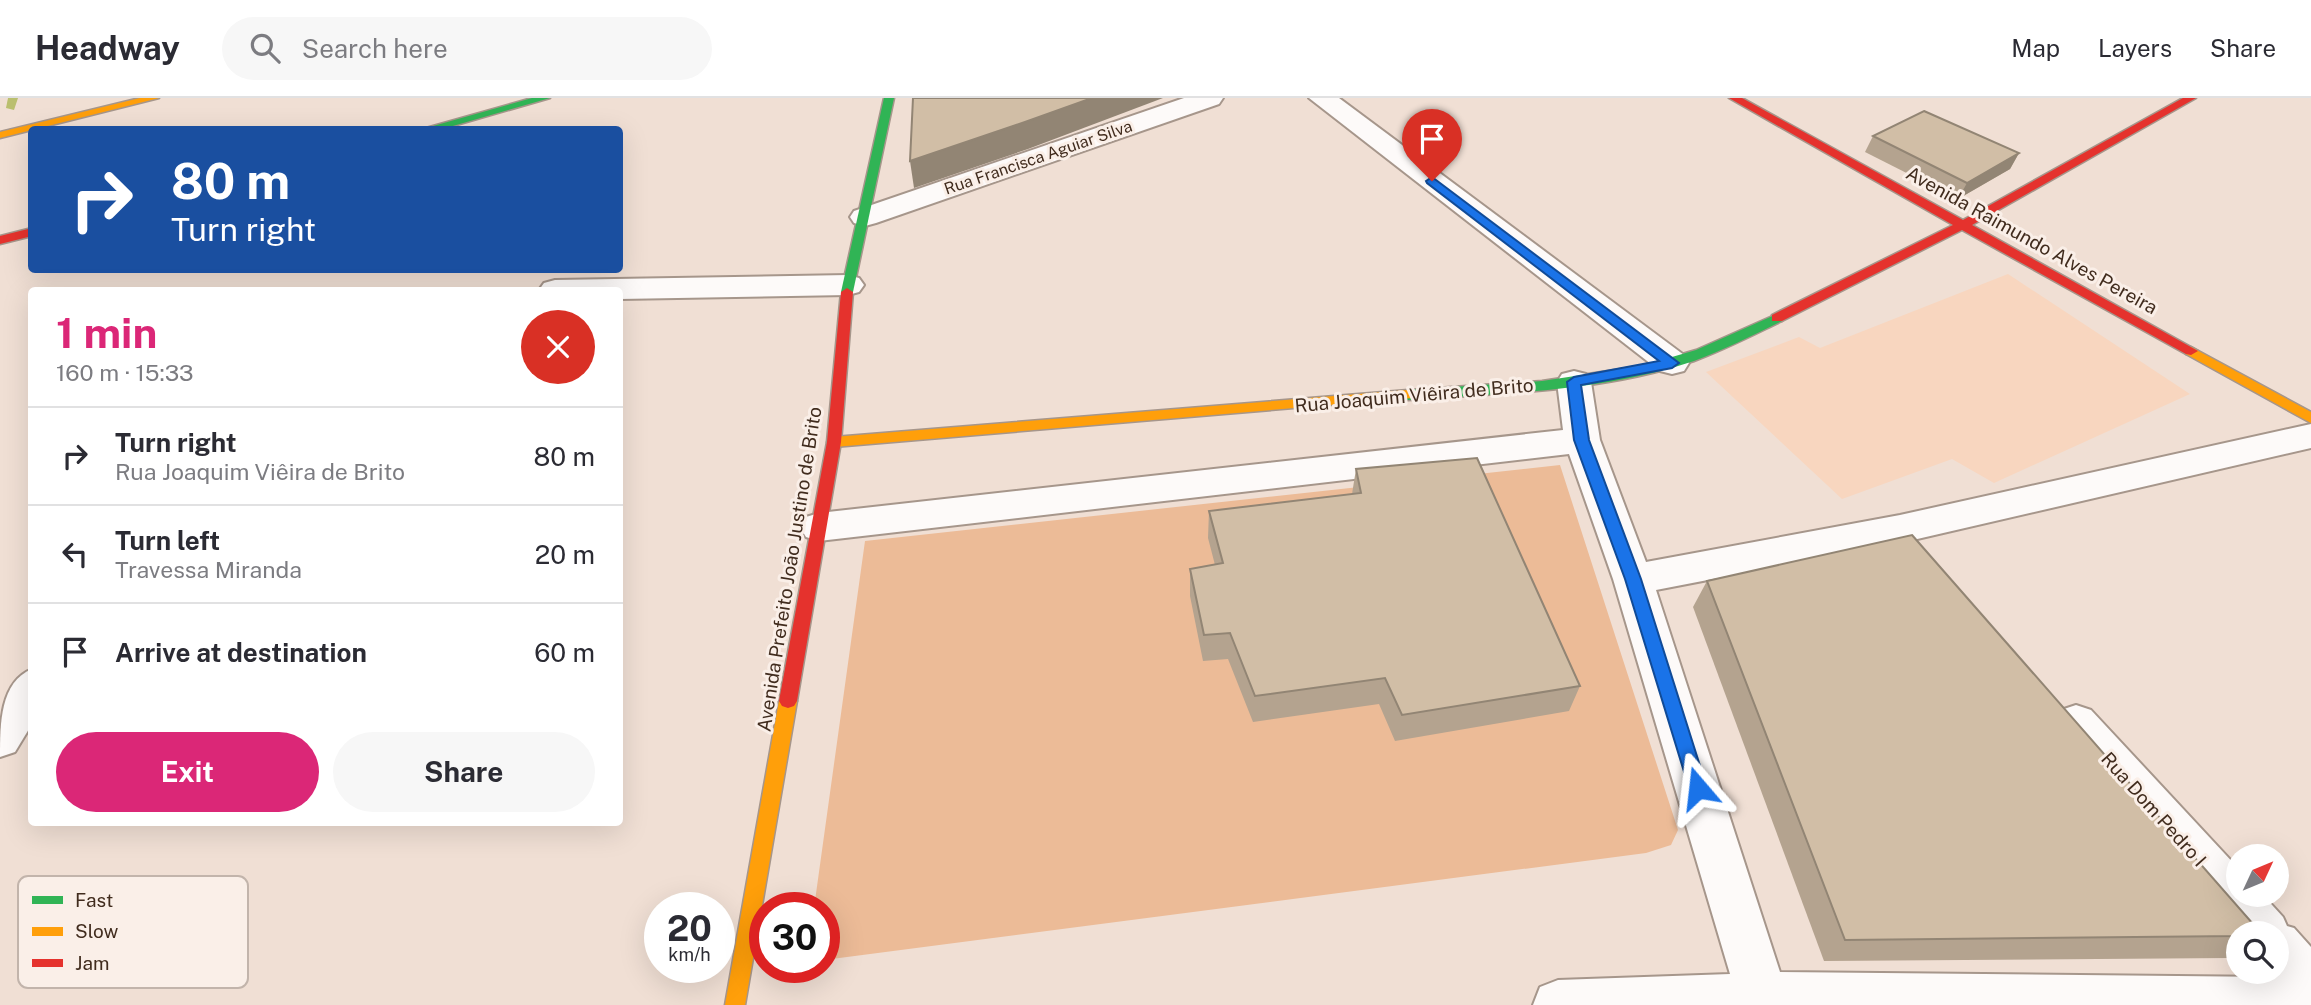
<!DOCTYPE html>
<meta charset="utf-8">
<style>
:root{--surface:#fff;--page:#f7f7f7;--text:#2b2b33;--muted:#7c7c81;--line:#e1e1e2;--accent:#db2777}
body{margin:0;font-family:"Public Sans",sans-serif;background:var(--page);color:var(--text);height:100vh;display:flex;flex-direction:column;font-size:26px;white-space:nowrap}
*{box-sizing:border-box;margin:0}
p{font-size:23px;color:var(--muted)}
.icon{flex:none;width:38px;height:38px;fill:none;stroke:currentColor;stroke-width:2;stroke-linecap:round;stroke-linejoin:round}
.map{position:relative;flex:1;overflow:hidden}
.sheet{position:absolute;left:28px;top:189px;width:595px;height:539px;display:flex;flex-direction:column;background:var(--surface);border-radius:7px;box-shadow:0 7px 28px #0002}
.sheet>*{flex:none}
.top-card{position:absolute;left:28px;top:28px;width:595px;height:147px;border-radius:7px;box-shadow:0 7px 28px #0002;background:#1a4fa0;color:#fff;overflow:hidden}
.needle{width:46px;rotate:46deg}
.tools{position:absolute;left:2226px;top:746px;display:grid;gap:14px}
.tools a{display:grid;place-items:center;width:63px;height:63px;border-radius:50%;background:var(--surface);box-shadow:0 7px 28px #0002;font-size:35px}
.speed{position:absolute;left:644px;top:794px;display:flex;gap:14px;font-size:35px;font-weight:700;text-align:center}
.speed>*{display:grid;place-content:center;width:91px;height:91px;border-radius:50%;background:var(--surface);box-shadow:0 7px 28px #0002;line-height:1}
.speed small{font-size:18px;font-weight:400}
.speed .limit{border:10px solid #d22;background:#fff;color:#111}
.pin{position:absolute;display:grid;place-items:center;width:60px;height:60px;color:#fff;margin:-72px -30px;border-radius:50% 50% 50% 0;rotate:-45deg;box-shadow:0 0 7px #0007}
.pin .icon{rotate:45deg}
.me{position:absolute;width:77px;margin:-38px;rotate:343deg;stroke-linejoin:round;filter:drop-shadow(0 0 5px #0008)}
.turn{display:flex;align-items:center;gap:24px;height:147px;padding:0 28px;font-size:32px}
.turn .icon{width:91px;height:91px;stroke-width:2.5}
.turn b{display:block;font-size:49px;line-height:60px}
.round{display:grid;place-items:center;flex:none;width:74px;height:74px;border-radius:37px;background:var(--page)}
.head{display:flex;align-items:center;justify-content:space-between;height:119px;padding:0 28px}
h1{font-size:42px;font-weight:700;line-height:52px;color:var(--accent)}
.primary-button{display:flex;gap:14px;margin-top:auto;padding:14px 28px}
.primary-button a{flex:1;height:80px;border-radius:42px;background:var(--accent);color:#fff;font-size:28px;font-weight:700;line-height:80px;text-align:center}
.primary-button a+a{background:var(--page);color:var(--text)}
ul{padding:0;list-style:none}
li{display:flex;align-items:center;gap:21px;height:98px;padding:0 28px;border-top:2px solid var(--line)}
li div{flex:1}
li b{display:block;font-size:26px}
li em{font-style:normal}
header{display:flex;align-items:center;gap:42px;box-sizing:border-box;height:98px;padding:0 35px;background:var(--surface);border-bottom:2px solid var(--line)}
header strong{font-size:33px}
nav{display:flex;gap:38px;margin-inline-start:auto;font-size:24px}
.search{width:490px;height:63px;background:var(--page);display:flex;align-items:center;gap:18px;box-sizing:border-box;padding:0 24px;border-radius:38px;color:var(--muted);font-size:26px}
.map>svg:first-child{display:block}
.built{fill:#f8d6bf}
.green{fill:#ecbb97}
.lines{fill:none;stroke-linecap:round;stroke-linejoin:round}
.stream{fill:#babf6f;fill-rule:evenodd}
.street-casing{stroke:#a6968b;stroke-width:4}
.fast-casing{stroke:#a6968b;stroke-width:3}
.slow-casing{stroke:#a6968b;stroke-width:3}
.jam-casing{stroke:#a6968b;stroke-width:3}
.street{fill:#fdfaf9;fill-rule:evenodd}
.fast{fill:#30b455;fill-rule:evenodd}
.slow{fill:#ff9f0a;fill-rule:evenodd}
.jam{fill:#e5322d;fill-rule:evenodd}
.wall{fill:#b4a38f}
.shaded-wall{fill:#928574}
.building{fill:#d1bea6;stroke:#928574;stroke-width:2}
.route{fill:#1a73e8;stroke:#114b97;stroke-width:2}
.labels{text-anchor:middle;stroke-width:6;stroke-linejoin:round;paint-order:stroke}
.far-street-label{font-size:16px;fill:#412c1e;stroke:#faefe8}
.street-label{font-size:19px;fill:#412c1e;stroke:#faefe8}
.key{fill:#faefe8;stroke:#c2b4ab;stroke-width:2}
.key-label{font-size:19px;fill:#412c1e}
</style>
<header>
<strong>Headway</strong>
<div class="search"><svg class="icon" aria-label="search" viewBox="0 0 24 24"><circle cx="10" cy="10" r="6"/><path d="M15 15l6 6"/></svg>Search here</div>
<nav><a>Map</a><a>Layers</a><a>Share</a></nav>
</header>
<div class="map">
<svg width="2311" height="907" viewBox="0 0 2311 907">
<rect width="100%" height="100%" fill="#f0dfd4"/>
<path class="built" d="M2008 176 2190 296 1994 385 1952 361 1842 401 1706 274 1799 239 1820 250Z"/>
<path class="green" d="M1560 367 1678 732 1671 747 1646 755 824 862V810H814L865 443Z"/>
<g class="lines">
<path class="stream" d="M8 0H18L14 12 6 10Z"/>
<g class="street-casing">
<g id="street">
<path d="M1184 0H1223L1219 6 876 125 865 128 854 125 850 119 854 113Z"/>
<path d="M1309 0H1339L1684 257 1689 265 1684 273 1672 276 1660 273Z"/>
<path d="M848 177 859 180 864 187 859 194 848 197 620 201V192H539L544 185 555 182Z"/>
<path d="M1574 273 1586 276 1591 284 1600 342 1646 464 1900 417 2311 326V350L1900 445 1656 492 1780 874 2273 879 2268 873H2277V835H2238V839L2061 638 2055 625 2061 612 2076 607 2091 612 2238 770V796H2262L2283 819 2287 828 2294 830 2311 849V907H1533L1540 889 1558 882 1730 876 1613 481 1569 356 819 443 806 439 800 429 806 419 819 415 1563 332 1557 284 1562 276Z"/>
<path d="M32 571V626L15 654 0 659C0 626 0 584 32 571Z"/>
</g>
</g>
<g class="fast-casing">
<g id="fast">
<path d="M532 0H550L439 32H419Z"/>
<path d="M884 0H894L853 194 847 198 841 194Z"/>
<path d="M1777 216 1782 217V223C1753 237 1724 252 1694 263 1602 294 1503 295 1408 302L1401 297 1408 292 1542 283 1641 268 1696 252Z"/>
</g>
</g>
<g class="slow-casing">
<g id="slow">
<path d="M140 0H159L0 40V34Z"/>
<path d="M2191 249 2311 314V325L2186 256 2184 253Z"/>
<path d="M1408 292 1415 297 1413 300 834 349 827 344 834 339Z"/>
<path d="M788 596 794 598 797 603 745 907H725L779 603 782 598Z"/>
</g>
</g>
<g class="jam-casing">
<g id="jam">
<path d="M1729 0H1742L1963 122 2183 0H2196L1972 127 2198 253 2191 257 2186 256 1962 132 1782 223H1772V217L1953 127Z"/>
<path d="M32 130V138L0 146V138Z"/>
<path d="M847 190 853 194 841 344 797 603 794 608 788 610 782 608 779 603 827 344 841 194Z"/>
</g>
</g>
<use href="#street" class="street"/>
<use href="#fast" class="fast"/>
<use href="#slow" class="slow"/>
<use href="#jam" class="jam"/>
</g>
<g class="wall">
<path d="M1873 38 2019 55 2010 71 1958 101 1865 54Z"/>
<path d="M1356 371 1580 588 1569 613 1395 643 1379 606 1253 624 1228 561 1203 563 1190 498V471L1215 467 1208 440 1209 413 1352 396Z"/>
<path d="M1707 483 2238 835V855L2230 860 1824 863 1693 509Z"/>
</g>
<g class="shaded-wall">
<path d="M1092 0H1163L1028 51 914 90 910 63Z"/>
<path d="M2019 55 2010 71 1958 101 1967 85Z"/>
</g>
<g class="building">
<path d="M913 0H1092L1025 24 910 63Z"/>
<path d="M1924 13 2019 55 1967 85 1873 38Z"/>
<path d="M1477 360 1580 588 1402 617 1385 580 1255 598 1230 535 1204 537 1190 471 1223 465 1209 413 1361 395 1356 371Z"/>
<path d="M1912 437 2261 835H2238V838L1845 842 1707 483Z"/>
</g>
<path class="route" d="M1432 79 1679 265 1672 270 1581 287 1589 342 1641 481 1707 690 1704 696 1698 698 1691 696 1689 690 1625 481 1574 342 1567 284 1574 279 1659 263 1427 85 1426 83Z"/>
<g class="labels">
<g class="far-street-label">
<text transform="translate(1038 59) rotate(-19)" y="6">Rua Francisca Aguiar Silva</text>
</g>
<g class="street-label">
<text transform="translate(2032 142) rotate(29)" y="7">Avenida Raimundo Alves Pereira</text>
<text transform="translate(1414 297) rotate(-5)" y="7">Rua Joaquim Viêira de Brito</text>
<text transform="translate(789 471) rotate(-81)" y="7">Avenida Prefeito João Justino de Brito</text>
<text transform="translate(2154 711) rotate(48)" y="7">Rua Dom Pedro I</text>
</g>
</g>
<rect x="18" y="778" width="230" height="112" rx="10" class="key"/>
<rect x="32" y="798" width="31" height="8" fill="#30b455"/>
<rect x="32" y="829" width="31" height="9" fill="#ff9f0a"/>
<rect x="32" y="861" width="31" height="8" fill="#e5322d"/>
<g class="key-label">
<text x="75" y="809">Fast</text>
<text x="75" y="840">Slow</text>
<text x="75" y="872">Jam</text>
</g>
</svg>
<div class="tools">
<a><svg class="needle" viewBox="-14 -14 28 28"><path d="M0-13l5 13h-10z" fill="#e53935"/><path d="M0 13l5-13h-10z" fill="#7c7c81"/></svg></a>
<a><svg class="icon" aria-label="search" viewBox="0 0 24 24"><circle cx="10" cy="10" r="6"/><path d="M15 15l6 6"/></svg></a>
</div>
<div class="speed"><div>20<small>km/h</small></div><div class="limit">30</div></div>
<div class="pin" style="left:1432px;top:83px;background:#d93025"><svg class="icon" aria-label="arrive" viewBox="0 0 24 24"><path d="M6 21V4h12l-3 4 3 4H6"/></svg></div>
<svg class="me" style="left:1698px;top:690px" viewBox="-20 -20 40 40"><path d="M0-17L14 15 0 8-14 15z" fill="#1a73e8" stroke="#fff" stroke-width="4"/></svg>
<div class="top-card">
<div class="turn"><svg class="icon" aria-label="right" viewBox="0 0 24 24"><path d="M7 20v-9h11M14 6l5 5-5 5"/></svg><div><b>80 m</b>Turn right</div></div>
</div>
<section class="sheet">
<div class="head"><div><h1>1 min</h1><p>160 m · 15:33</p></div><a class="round" style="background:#d93025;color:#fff"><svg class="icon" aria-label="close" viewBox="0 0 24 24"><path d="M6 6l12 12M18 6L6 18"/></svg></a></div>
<ul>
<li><svg class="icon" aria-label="right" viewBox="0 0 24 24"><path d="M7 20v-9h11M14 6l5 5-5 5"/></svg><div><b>Turn right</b><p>Rua Joaquim Viêira de Brito</p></div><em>80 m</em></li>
<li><svg class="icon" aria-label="left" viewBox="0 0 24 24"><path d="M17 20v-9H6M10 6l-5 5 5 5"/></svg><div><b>Turn left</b><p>Travessa Miranda</p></div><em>20 m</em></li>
<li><svg class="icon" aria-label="arrive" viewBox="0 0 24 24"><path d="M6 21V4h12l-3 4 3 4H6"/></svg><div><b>Arrive at destination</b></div><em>60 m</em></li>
</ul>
<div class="primary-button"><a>Exit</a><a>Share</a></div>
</section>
</div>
